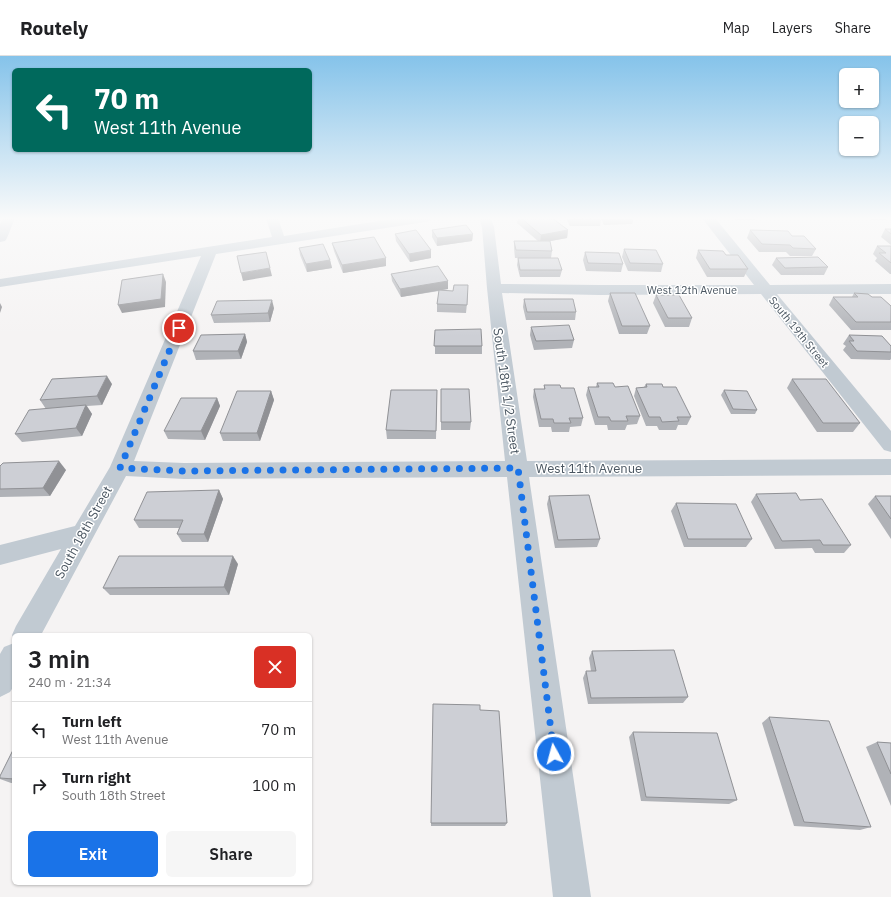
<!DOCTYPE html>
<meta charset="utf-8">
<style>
:root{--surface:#fff;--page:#f6f6f6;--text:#202124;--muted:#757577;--line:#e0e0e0;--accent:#1a73e8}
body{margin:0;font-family:"IBM Plex Sans",sans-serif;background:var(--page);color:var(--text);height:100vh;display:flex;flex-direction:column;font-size:15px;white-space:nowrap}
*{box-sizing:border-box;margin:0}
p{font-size:13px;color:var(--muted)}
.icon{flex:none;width:22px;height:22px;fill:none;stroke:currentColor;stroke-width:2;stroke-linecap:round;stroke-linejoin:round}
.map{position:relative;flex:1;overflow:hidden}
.drawer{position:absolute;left:12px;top:577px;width:300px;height:252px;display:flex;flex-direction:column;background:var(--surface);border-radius:6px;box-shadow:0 1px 3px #0004}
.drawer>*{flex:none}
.top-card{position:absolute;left:12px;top:12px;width:300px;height:84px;border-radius:6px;box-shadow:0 1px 3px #0004;background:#00695c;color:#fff;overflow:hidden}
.fabs{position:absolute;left:839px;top:12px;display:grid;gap:8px}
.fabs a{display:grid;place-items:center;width:40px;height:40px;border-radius:6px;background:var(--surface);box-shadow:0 1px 3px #0004;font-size:20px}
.pin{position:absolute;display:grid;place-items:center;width:34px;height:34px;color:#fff;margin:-17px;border:2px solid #fff;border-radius:50%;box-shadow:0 1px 4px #0007}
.me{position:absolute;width:44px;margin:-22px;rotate:353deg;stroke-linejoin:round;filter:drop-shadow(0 0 3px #0008)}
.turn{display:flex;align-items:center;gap:14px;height:84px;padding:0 16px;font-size:18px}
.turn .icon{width:52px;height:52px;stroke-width:2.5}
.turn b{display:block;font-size:28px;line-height:34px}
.round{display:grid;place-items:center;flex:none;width:42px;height:42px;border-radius:6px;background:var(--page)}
.overview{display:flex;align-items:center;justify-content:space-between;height:68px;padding:0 16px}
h1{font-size:24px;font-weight:600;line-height:30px}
.action{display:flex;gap:8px;margin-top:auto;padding:8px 16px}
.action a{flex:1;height:46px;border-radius:6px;background:var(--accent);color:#fff;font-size:16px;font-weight:600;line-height:46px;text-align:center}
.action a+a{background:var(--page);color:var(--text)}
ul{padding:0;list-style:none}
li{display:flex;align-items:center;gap:12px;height:56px;padding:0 16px;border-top:1px solid var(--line)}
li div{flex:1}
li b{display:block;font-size:15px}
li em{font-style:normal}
header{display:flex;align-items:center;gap:24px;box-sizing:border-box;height:56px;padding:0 20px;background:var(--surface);border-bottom:1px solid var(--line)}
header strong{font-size:19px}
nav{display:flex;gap:22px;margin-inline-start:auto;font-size:14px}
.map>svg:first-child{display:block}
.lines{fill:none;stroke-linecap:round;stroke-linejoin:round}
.minor{fill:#c1cad2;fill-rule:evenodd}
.wall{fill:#b0b2b7}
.shaded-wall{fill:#909195}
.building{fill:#cdcfd5;stroke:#909195}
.route{stroke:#1a73e8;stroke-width:7;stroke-dasharray:0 12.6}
.labels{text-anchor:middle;stroke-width:3;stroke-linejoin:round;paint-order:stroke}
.far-street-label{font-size:11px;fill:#4a5661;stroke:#fff}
.street-label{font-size:13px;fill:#4a5661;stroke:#fff}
</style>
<header>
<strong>Routely</strong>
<nav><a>Map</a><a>Layers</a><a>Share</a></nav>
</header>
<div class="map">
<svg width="891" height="841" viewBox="0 0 891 841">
<rect width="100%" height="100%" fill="#f5f3f3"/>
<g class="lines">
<g class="minor">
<path d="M3 162H15L7 182 5 185 0 186V168Z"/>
<path d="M266 162H278L284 180 398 162H431L429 165 425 166 216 198 134 405 184 407 505 405 487 232 482 171 479 162H491L494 171 501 228 599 229H754L702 162H715L770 229 891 228V238H777L891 375V396L884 394 761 238 599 239 502 237 527 405 891 403V419L529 421 591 841H553L507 421 184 423 126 420 41 579H14V583L12 579 16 570 61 493 0 509V489L75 470 110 411 201 200 0 231V223L272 181Z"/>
<path d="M14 587V630L10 636 0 641V598L4 591Z"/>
</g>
</g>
<g class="wall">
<path d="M518 162H552L568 174 567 182 550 185 552 195 551 202 562 214 560 221H520L517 209 518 202H515L514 192V185H538L517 167Z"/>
<path d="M567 162H634L632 168 604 169 601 163 600 170H570L567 164Z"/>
<path d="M734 162H756L755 164H736Z"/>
<path d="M798 162H820V163H799Z"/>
<path d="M869 162H887L886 164H871Z"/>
<path d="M885 173H891V189L881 181Z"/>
<path d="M432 174 473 178 472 185 437 190 432 181Z"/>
<path d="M750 174 792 180 816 193 812 200H790L786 196H759L747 182Z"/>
<path d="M395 178 431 202 410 206 396 185Z"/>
<path d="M332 187 386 210 343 217 334 195Z"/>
<path d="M877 190H891V218H890L875 205 877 202 873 198Z"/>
<path d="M299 192 330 204 332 212 307 216 300 199Z"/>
<path d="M624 193 663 208 661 216 628 215 622 201Z"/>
<path d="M698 194 726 199 748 213 744 221H707L696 202Z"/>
<path d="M585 196 623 208 621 216 586 215 583 204Z"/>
<path d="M776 202 828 211 824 219H781L772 209Z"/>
<path d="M391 218 448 225V233L440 234 468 237 466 257 437 256V248L439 235 401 241 392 225Z"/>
<path d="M610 237 650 270 647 278H619L608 245Z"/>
<path d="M854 237 872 241 891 250V274H851L829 249 833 241H852Z"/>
<path d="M656 239 692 262 689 271H665L653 247Z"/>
<path d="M524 243 576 256 575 264H526L523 251Z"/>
<path d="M274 252 270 266 214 267 211 259Z"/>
<path d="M531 271 574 284 572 292 534 294 530 279Z"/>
<path d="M435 274 482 290V298H435Z"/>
<path d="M245 278 247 286 241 303 196 304 193 295Z"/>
<path d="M849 279 891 290V303L890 304 851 303 843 294 846 290 843 288Z"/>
<path d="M792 323 860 367 853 376H817L787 332Z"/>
<path d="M597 327 615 331 640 360 637 368 627 369 625 374H608L607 369H595L586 339 588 331H596Z"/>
<path d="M112 328 102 349 87 350 92 358 82 380 22 386 15 378 46 353 40 344Z"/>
<path d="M646 328 663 331 691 361 687 369H678L676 374H659L657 370H646L634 340 636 332 644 331Z"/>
<path d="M544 329 561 332 583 362 581 370 570 371 569 376H552L551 371H539L533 341 534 333H544Z"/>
<path d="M441 333 471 366 470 374H441Z"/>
<path d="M437 334 436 383H387L386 374Z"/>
<path d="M724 334 757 354 755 358H731L721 339Z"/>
<path d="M271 335 274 344 260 385H223L220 377Z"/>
<path d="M217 342 220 350 205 384 168 383 164 375Z"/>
<path d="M0 410 66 414 50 440 0 441Z"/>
<path d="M219 434 223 443 208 486H182L177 478 179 472H139L134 464Z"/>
<path d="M756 438 800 444 851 489 844 497H815L812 492 775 493 751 446Z"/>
<path d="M549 440 600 483 597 491 555 492 547 448Z"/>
<path d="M875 440H891V483L868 448Z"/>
<path d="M676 447 752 483 746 491H684L671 455Z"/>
<path d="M238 508 229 539H110L103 532Z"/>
<path d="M592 595 688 641 683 647 588 648 583 622 586 615H591L589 602Z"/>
<path d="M480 654 507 767 505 770H431V767Z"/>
<path d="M769 661 871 771 860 774 794 770 762 667Z"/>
<path d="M633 676 737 744 729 748 641 745 629 681Z"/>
<path d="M877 686 891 687V750L866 691Z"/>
<path d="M14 692V727H11L0 723V720Z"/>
</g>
<g class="shaded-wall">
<path d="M568 174 567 182 540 187 541 179Z"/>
<path d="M473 178 472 185 437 190V182Z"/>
<path d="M431 194V202L410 206 409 198Z"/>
<path d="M386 202V210L343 217 342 209Z"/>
<path d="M330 204 332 212 307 216 306 208Z"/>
<path d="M270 212 272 220 243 225 241 217Z"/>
<path d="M163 218 166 226 165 251 122 257 118 249Z"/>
<path d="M448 225V233L401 241 400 233Z"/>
<path d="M272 244 274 252 270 266 268 257Z"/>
<path d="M0 247 2 251 0 257Z"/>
<path d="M245 278 247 286 241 303 238 295Z"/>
<path d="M107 320 112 328 102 349 97 340Z"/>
<path d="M271 335 274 344 260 385 257 377Z"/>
<path d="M217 342 220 350 205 384 201 375Z"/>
<path d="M86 349 92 358 82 380 76 372Z"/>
<path d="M59 405 66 414 50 440 43 432Z"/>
<path d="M219 434 223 443 208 486 204 478Z"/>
<path d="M233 500 238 508 229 539 224 531Z"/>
</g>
<g class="building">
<path d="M521 162H552L568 174 541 179Z"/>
<path d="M571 162H596L572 163Z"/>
<path d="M466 169 473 178 437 182 432 174Z"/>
<path d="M885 173H891V178Z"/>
<path d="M416 174 431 194 409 198 395 178Z"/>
<path d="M750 174 788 175 792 180H804L816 193 793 192 790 189 762 188Z"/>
<path d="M374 181 386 202 342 209 332 187Z"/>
<path d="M514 185H550L552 195 516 194Z"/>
<path d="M323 188 330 204 306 208 299 192Z"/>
<path d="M877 190H891V207L879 197H886Z"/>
<path d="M624 193 656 194 663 208 630 207Z"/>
<path d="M698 194 723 195 726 199H738L748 213H710Z"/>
<path d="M266 196 270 212 241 217 237 200Z"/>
<path d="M585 196 619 197 623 208 588 207Z"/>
<path d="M818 201 828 211 785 212 776 202Z"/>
<path d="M518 202H558L562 214H520Z"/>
<path d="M438 210 448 225 400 233 391 218Z"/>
<path d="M163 218 161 243 118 249 122 224Z"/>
<path d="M454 229H468L467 249 437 248 439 234 453 235Z"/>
<path d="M610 237H635L650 270H622Z"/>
<path d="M854 237 868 238 872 241H881L891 250V266H856L833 241H858Z"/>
<path d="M656 239H679L692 262H668Z"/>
<path d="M524 243H573L576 256H527Z"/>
<path d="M272 244 268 257 211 259 217 245Z"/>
<path d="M569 269 574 284 536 285 531 271Z"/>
<path d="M481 273 482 290H434L435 274Z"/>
<path d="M245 278 238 295H193L201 279Z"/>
<path d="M849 279 882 280 891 290V296L857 295 849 285H854Z"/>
<path d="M107 320 97 340 40 344 52 323Z"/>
<path d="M792 323H826L860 367H823Z"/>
<path d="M597 327H613L615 331 628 330 640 360H626L628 365H611L609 361H598L588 331H599Z"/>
<path d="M646 328H662L663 331H676L691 361H677L679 365 662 366 660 361H649L636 332 647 331Z"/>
<path d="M544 329H560L561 332H574L583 362H569L571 367H554L553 363H541L534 333H545Z"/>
<path d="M441 333H469L471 366H441Z"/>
<path d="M391 334H437L436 375 386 374Z"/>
<path d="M724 334 747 335 757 354 733 353Z"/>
<path d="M237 335H271L257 377H220Z"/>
<path d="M181 342H217L201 375H164Z"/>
<path d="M86 349 76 372 15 378 29 354Z"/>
<path d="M59 405 43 432 0 433V410L3 407Z"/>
<path d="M219 434 204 478H177L183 464H134L147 436Z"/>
<path d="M796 437 800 444 822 443 851 489H823L820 484 782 485 756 438Z"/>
<path d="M589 439 600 483 558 484 549 440Z"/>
<path d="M875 440H891V463Z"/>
<path d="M676 447 736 448 752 483H688Z"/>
<path d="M119 500H233L224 531 103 532Z"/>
<path d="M674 594 688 641 591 642 586 615H596L592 595Z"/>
<path d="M433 648 480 649V654L499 655 507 767H431Z"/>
<path d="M769 661 829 665 871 771 804 766Z"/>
<path d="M633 676 717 677 737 744 646 741Z"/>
<path d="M877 686 891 687V718Z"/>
<path d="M14 692V723L0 722V720Z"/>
</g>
<linearGradient id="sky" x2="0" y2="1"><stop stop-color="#85c3ea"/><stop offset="0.58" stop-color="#fafafa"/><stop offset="1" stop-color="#fafafa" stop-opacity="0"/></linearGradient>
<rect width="891" height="280" fill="url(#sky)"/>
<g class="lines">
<path class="route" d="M179 272 120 412 184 415 518 412 554 698"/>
</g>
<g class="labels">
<g class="far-street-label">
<text x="692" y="238">West 12th Avenue</text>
<text transform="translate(799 276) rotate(51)" y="4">South 19th Street</text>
</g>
<g class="street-label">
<text transform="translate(507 335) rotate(82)" y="5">South 18th 1/2 Street</text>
<text x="589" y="417">West 11th Avenue</text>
<text transform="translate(83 476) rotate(-61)" y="5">South 18th Street</text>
</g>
</g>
</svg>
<div class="fabs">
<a>+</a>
<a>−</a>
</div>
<div class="pin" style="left:179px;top:272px;background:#d93025"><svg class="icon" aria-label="arrive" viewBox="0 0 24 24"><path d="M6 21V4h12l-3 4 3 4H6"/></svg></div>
<svg class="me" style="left:554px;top:698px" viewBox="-20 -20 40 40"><circle r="17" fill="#1a73e8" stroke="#fff" stroke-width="3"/><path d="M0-11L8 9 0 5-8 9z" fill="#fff"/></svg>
<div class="top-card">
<div class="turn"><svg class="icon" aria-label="left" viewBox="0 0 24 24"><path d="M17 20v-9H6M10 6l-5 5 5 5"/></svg><div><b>70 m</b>West 11th Avenue</div></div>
</div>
<section class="drawer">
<div class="overview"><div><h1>3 min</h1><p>240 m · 21:34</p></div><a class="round" style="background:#d93025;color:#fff"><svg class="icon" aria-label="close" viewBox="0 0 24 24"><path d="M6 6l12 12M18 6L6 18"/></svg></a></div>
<ul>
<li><svg class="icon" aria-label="left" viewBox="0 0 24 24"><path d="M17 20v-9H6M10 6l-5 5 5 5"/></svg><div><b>Turn left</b><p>West 11th Avenue</p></div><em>70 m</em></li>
<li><svg class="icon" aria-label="right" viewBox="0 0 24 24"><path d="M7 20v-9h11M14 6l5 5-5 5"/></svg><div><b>Turn right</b><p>South 18th Street</p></div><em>100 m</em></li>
</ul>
<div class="action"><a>Exit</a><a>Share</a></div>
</section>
</div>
